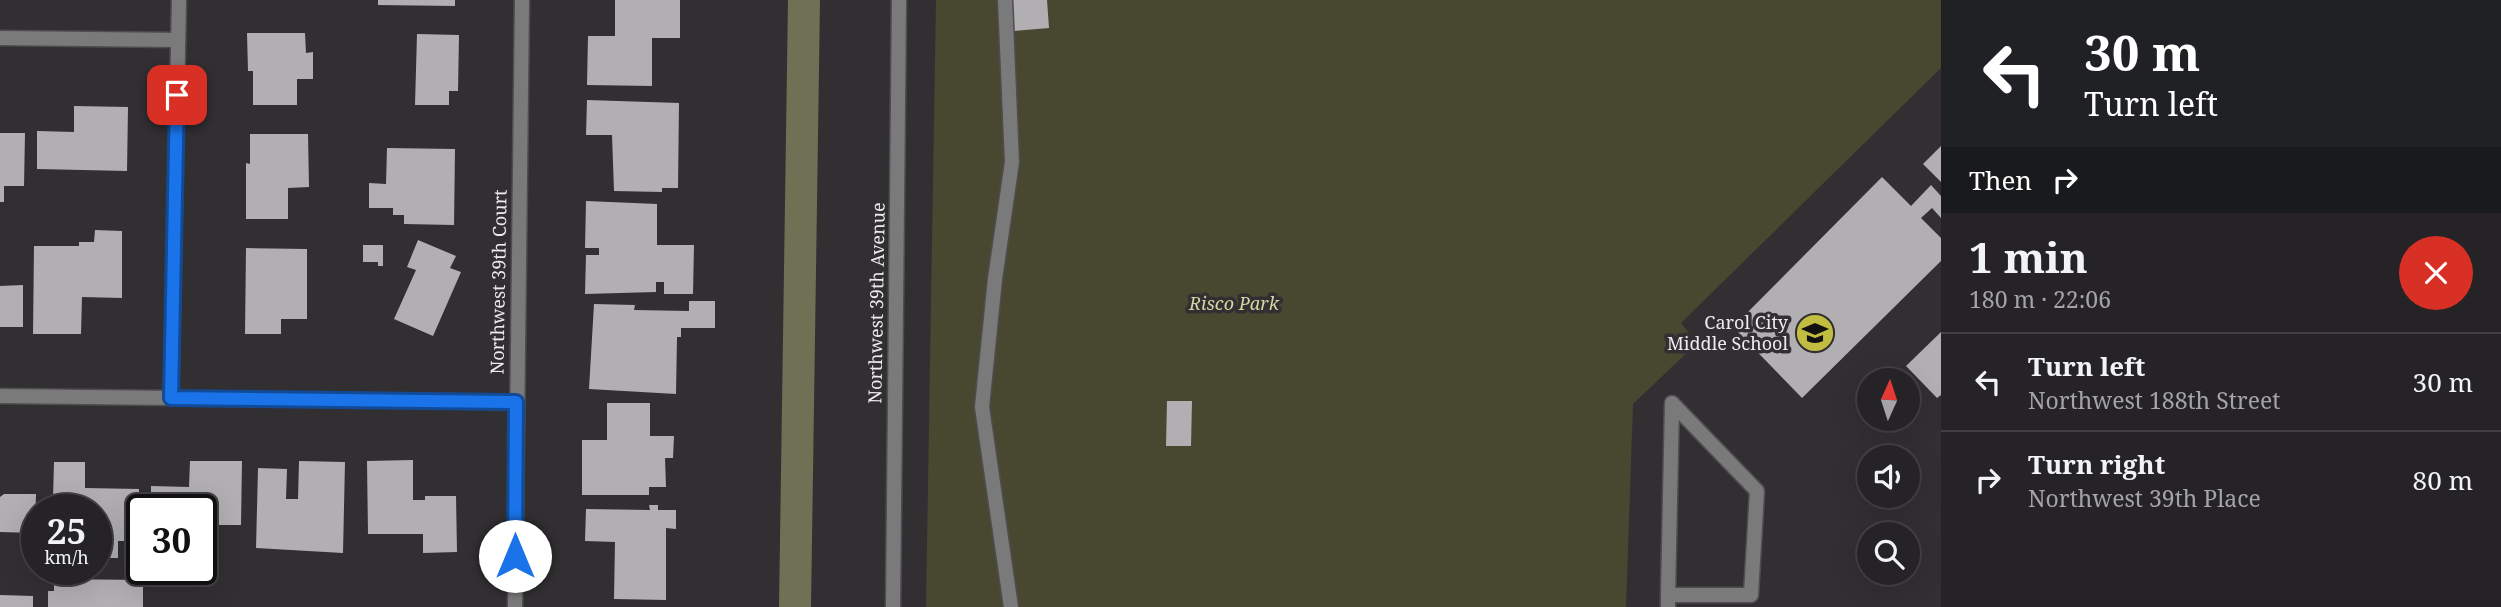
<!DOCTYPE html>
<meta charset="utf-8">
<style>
:root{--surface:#262326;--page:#2e2b2e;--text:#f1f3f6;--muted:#a4a4a7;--line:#424043}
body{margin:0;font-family:"Noto Serif",serif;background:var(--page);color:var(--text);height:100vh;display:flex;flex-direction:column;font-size:26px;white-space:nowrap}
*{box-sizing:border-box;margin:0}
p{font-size:23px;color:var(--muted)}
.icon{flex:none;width:38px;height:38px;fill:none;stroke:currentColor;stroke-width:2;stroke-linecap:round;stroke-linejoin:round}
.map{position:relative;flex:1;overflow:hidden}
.side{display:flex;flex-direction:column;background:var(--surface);width:560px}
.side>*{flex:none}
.hud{background:#202124;color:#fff;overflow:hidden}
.needle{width:46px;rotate:3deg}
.buttons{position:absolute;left:1857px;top:368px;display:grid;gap:14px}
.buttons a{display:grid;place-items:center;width:63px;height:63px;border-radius:50%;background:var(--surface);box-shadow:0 7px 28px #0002,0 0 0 2px var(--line);font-size:35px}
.speed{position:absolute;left:21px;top:494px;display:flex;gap:14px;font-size:35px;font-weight:700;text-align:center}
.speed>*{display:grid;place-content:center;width:91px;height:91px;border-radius:50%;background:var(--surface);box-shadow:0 7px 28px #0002,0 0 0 2px var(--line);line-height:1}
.speed small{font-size:18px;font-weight:400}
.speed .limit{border:4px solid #111;border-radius:10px;background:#fff;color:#111}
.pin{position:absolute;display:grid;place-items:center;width:60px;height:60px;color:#fff;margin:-30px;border-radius:14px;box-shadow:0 4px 10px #0006}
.me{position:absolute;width:77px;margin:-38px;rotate:0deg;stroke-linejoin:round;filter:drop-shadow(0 0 5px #0008)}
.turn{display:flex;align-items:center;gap:24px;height:147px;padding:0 28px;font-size:32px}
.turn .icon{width:91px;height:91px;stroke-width:2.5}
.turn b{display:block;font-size:49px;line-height:60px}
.then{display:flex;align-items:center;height:66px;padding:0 28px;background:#0003;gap:14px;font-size:26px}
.round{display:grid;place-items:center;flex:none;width:74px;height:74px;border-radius:37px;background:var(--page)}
.head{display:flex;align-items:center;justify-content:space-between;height:119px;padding:0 28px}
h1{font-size:42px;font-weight:700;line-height:52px}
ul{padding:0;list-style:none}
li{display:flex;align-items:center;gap:21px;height:98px;padding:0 28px;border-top:2px solid var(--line)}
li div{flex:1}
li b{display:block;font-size:26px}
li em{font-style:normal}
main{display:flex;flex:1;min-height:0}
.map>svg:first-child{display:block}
.green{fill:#484830}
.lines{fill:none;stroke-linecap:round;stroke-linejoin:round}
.canal{stroke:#707054;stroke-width:32}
.building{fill:#b2afb3}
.lane-casing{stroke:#504d51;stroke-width:17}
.street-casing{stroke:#504d51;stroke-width:17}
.lane{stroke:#7b7a7b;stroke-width:14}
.street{stroke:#7b7a7b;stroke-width:14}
.route-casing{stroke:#114b97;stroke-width:18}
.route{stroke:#1a73e8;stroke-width:12}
.labels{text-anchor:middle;stroke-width:7;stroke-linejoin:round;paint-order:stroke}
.street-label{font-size:18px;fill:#edebed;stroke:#322f33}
.park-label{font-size:18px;font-style:italic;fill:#d6d6a0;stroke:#322f33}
.poi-label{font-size:18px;fill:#edebed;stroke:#322f33;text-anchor:end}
</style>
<main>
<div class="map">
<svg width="1941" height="607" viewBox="0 0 1941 607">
<rect width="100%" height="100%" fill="#322f33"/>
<path class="green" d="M936 0H1941V68L1681 323 1697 343 1633 404 1626 607H926Z"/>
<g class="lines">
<path class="canal" d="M795 607 804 0"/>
</g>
<g class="building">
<path d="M378 0H455V6L378 5Z"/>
<path d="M615 0H680V38H652V86L587 85 588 36H615Z"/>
<path d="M1012 0H1047L1049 28 1014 31Z"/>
<path d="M247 33H305L306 53 313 52V79H297V105H253V71H248Z"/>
<path d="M417 34 459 35 458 91H449V105H415Z"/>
<path d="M587 100 679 103 678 188H662V192L614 191 612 135H586Z"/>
<path d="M74 106 128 107 127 171 37 169V131L74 132Z"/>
<path d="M0 133H25L24 186H4V202H0Z"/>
<path d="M250 134H308L309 187 288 188V219H246V163L250 164Z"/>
<path d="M1941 146V182L1923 164Z"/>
<path d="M387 148 455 149 454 225 404 224V215H393V208H369V183L386 184Z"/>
<path d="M1882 177 1911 206 1931 185 1941 196V218L1932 208 1921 218 1941 238V261L1802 398 1733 327Z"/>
<path d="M586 201 657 204V245H694L693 294H664V282H656V292L585 294 586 255H599V248H585Z"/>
<path d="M95 230 122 231V298L82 297 81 334H33L34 246H79V242H94Z"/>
<path d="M418 240 456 256 450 268 461 272 433 336 394 319 416 270 407 267Z"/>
<path d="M363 245H383V266H378V262H363Z"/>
<path d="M246 248 307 249V319H281V334H245Z"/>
<path d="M23 285V327H0V286Z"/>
<path d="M689 301H715V328H681V337H677L676 394 589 389 594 304 635 305 634 310 689 311Z"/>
<path d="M1941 332V395L1937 398 1906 366Z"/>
<path d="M1167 401H1192L1191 446H1166Z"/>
<path d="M607 403H650V436H674L673 458H665L666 487H649V495H582V440H607Z"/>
<path d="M413 460V500H425V496H456L457 552 423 553V534H368L367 461Z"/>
<path d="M190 461H242L241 525H201V509H151V486L189 487Z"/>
<path d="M299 461 345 462 343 553 256 548 258 468 287 469 286 499H298Z"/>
<path d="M54 462H85V488L139 489V541H118V558H96V509H64V498H53Z"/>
<path d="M4 494H36L35 533 0 532V497Z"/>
<path d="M649 505H658V510H676V529L666 528V600L614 599 615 542 585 541 586 509 650 510Z"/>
<path d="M54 579 143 580V607H48V591H54Z"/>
<path d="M0 595 33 596V607H0Z"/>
</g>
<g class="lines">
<g class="lane-casing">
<g id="lane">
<path d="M1005 0 1012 162 995 279 982 407 1011 607"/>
<path d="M1668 607V595L1672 403 1757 491 1751 595H1668"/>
</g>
</g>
<g class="street-casing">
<g id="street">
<path d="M0 38 178 40"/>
<path d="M0 396 516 402"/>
<path d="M171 398 179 0"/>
<path d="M515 607 522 0"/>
<path d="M893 607 899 0"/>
</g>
</g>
<use href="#lane" class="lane"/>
<use href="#street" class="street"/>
</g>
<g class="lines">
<g class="route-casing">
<path id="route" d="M177 95 171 398 516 402 515 556"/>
</g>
<use href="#route" class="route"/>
</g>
<defs>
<g id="school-disc" transform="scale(2.0125)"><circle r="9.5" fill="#c1bd40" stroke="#322f33"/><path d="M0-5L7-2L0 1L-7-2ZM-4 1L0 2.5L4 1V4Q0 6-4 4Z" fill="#111"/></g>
</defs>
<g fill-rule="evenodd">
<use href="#school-disc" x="1815" y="333"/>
</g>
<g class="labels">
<g class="street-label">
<text transform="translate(499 282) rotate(-89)" y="6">Northwest 39th Court</text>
<text transform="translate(877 303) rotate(-89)" y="6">Northwest 39th Avenue</text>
</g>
<g class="park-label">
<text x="1234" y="310">Risco Park</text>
</g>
<g class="poi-label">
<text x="1788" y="329">Carol City<tspan x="1788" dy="21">Middle School</tspan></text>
</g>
</g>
</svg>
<div class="buttons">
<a><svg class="needle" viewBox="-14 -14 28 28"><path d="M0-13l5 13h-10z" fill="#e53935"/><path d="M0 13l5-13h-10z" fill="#a4a4a7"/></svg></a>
<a><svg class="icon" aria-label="sound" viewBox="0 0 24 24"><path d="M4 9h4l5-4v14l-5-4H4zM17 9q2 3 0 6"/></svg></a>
<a><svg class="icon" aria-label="search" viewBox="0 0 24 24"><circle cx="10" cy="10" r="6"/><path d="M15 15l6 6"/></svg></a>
</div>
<div class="speed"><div>25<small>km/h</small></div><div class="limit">30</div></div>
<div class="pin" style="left:177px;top:95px;background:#d93025"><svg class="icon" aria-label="arrive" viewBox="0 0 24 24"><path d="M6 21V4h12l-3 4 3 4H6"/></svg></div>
<svg class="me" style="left:515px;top:556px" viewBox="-20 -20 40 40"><circle r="19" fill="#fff"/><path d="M0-13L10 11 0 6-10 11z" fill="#1a73e8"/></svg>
</div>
<section class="side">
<div class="hud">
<div class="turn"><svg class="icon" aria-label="left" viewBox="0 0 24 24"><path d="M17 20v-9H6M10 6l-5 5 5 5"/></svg><div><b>30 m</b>Turn left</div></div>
<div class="then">Then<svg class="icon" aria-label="right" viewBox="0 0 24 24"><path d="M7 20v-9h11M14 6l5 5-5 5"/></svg></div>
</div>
<div class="head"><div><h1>1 min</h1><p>180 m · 22:06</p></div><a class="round" style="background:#d93025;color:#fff"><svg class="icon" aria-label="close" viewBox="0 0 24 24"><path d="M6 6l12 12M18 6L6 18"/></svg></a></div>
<ul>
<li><svg class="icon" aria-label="left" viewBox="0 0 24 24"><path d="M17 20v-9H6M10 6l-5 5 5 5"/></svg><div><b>Turn left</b><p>Northwest 188th Street</p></div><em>30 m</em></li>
<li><svg class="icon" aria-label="right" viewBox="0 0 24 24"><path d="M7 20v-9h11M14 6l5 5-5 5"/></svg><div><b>Turn right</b><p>Northwest 39th Place</p></div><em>80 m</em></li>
</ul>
</section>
</main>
